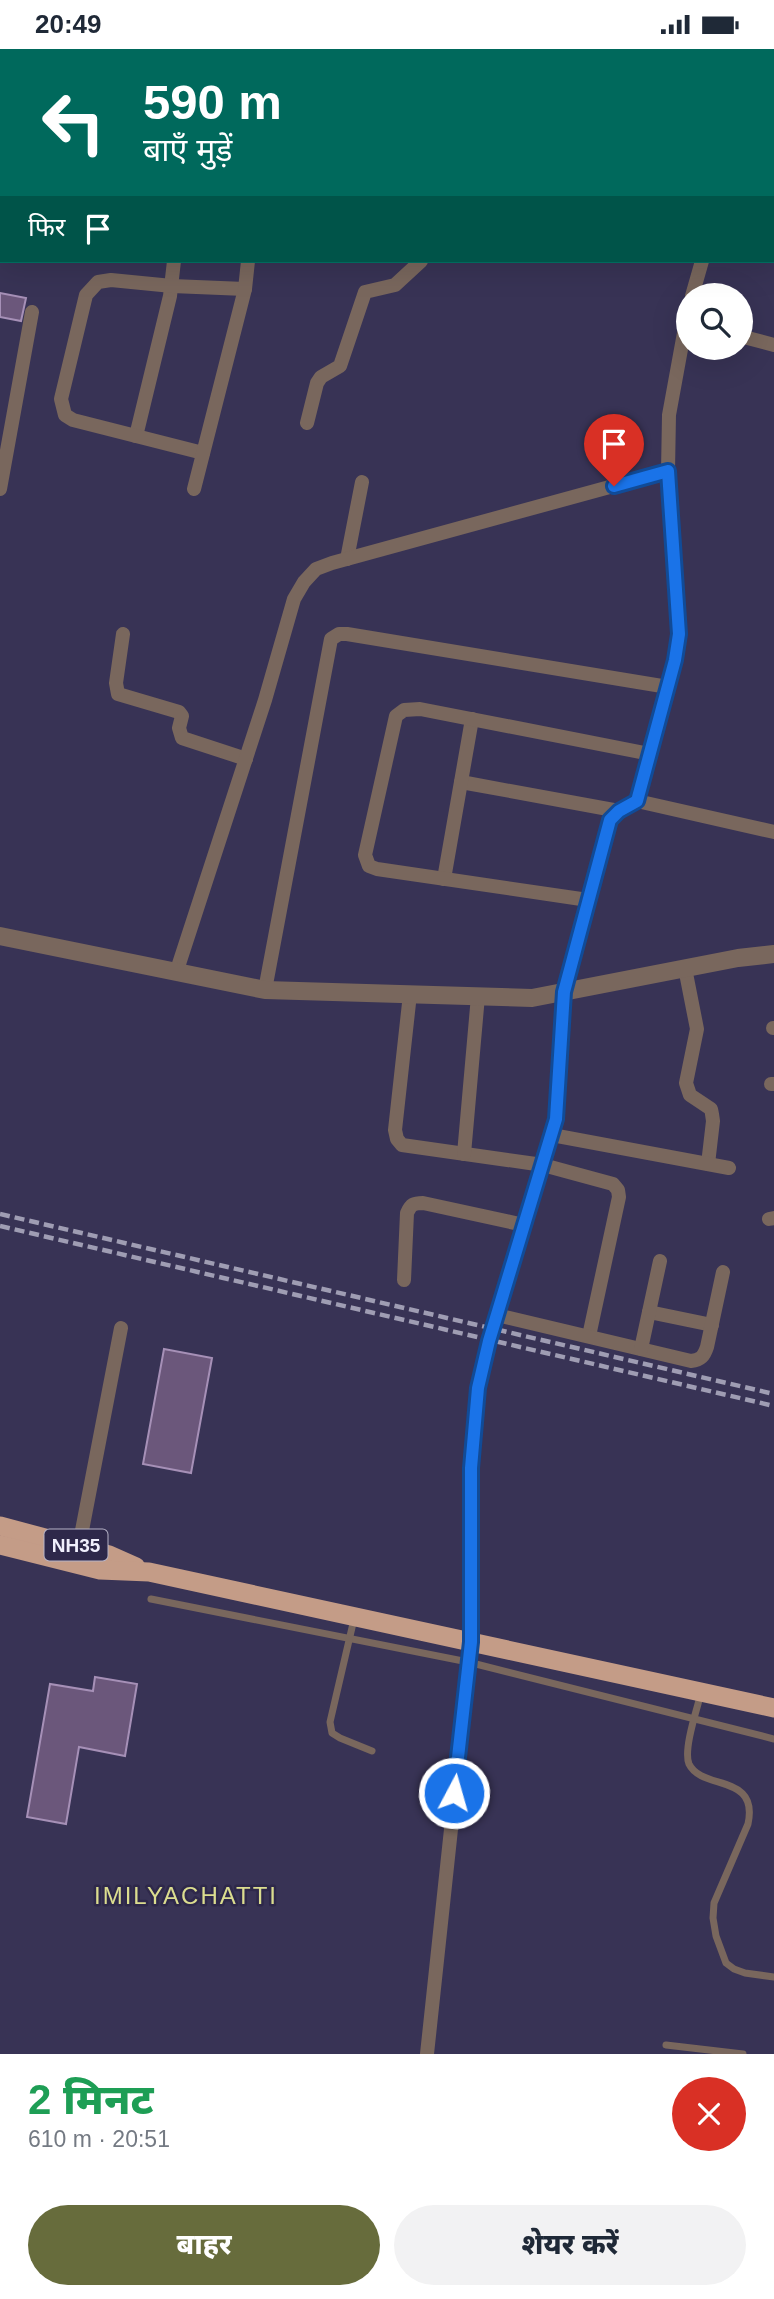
<!DOCTYPE html>
<html lang="hi">
<meta charset="utf-8">
<style>
:root{--surface:#fff;--page:#f2f2f3;--text:#1f2937;--muted:#747a83;--accent:#676c3c}
body{margin:0;font-family:Helvetica,"Noto Sans Devanagari",sans-serif;background:var(--page);color:var(--text);height:100vh;display:flex;flex-direction:column;font-size:26px;white-space:nowrap}
*{box-sizing:border-box;margin:0}
p{font-size:23px;color:var(--muted)}
.icon{flex:none;width:38px;height:38px;fill:none;stroke:currentColor;stroke-width:2;stroke-linecap:round;stroke-linejoin:round}
.map{position:relative;height:2005px;overflow:hidden}
.panel{display:flex;flex-direction:column;background:var(--surface);flex:1}
.panel>*{flex:none}
.banner{position:absolute;left:0px;top:0px;width:775px;height:214px;box-shadow:0 7px 28px #0002;background:#00695c;color:#fff;overflow:hidden}
.fabs{position:absolute;left:676px;top:234px;display:grid;gap:14px}
.fabs a{display:grid;place-items:center;width:77px;height:77px;border-radius:50%;background:var(--surface);box-shadow:0 7px 28px #0002;font-size:35px}
.pin{position:absolute;display:grid;place-items:center;width:60px;height:60px;color:#fff;margin:-72px -30px;border-radius:50% 50% 50% 0;rotate:-45deg;box-shadow:0 0 7px #0007}
.pin .icon{rotate:45deg}
.me{position:absolute;width:77px;margin:-38px;rotate:6deg;stroke-linejoin:round;filter:drop-shadow(0 0 5px #0008)}
.turn{display:flex;align-items:center;gap:24px;height:147px;padding:0 28px;font-size:32px}
.turn .icon{width:91px;height:91px;stroke-width:2.5}
.turn b{display:block;font-size:49px;line-height:60px}
.then{display:flex;align-items:center;height:66px;padding:0 28px;background:#0003;gap:14px;font-size:26px}
.round{display:grid;place-items:center;flex:none;width:74px;height:74px;border-radius:37px;background:var(--page)}
.head{display:flex;align-items:center;justify-content:space-between;height:119px;padding:0 28px}
h1{font-size:42px;font-weight:800;line-height:52px;color:#1e9e55}
.action{display:flex;gap:14px;margin-top:auto;padding:14px 28px}
.action a{flex:1;height:80px;border-radius:42px;background:var(--accent);color:#fff;font-size:28px;font-weight:800;line-height:80px;text-align:center}
.action a+a{background:var(--page);color:var(--text)}
.status{display:flex;justify-content:space-between;align-items:center;height:49px;padding:0 35px;background:var(--surface);direction:ltr}
.status svg{height:19px;fill:currentColor}
.map>svg:first-child{display:block}
.green{fill:#4b4b12}
.building{fill:#6b577b;stroke:#a690b7;stroke-width:2}
.lines{fill:none;stroke-linecap:round;stroke-linejoin:round}
.service{stroke:#79675d;stroke-width:7}
.minor{stroke:#79675d;stroke-width:14}
.tertiary{stroke:#79675d;stroke-width:18}
.trunk{stroke:#c49c87;stroke-width:19}
.rail{stroke:#9f9db3;stroke-width:4.5;stroke-dasharray:10 5;stroke-linecap:butt}
.route-casing{stroke:#114b97;stroke-width:18}
.route{stroke:#1a73e8;stroke-width:12}
.labels{text-anchor:middle;stroke-width:5;stroke-linejoin:round;paint-order:stroke}
.shield{fill:#2e284a;stroke:#b6b3c7;stroke-width:2}
.shield-label{font-size:19px;font-weight:bold;fill:#f0effc}
.quarter-label{font-size:24px;letter-spacing:2px;fill:#dbdd8f;stroke:#2e284a}
</style>
<div class="status"><b>20:49</b><svg viewBox="0 0 49 12"><path d="M0 12V9h3v3zM5 12V6h3v6zM10 12V3h3v9zM15 12V0h3v12zM26 1h20v11H26zM47 4h2v5h-2z"/></svg></div>
<div class="map">
<svg width="774" height="2005" viewBox="0 0 774 2005">
<rect width="100%" height="100%" fill="#383355"/>
<path class="green" d="M524 0H774V3L523 2Z"/>
<g class="building">
<path d="M0 244 26 249 21 272 0 268Z"/>
<path d="M164 1300 212 1309 191 1424 143 1415Z"/>
<path d="M95 1628 137 1635 125 1707 79 1698 66 1775 27 1768 50 1635 93 1642Z"/>
</g>
<g class="lines">
<g class="service">
<path d="M151 1550 468 1613 774 1690"/>
<path d="M354 1570 330 1673 332 1684 340 1689 372 1702"/>
<path d="M701 1644C697 1660 683 1701 689 1715 702 1742 759 1724 748 1775L714 1854 713 1869 716 1887 726 1914 734 1920 745 1924 774 1928"/>
<path d="M666 1996 743 2005"/>
</g>
<g class="minor">
<path d="M142 2V0"/>
<path d="M420 2 421 0"/>
<path d="M774 57V54"/>
<path d="M774 92V93"/>
<path d="M0 179 2 178"/>
<path d="M692 247 702 212"/>
<path d="M688 262 669 366 668 422 679 585 675 611 637 752 774 783"/>
<path d="M740 287 774 296"/>
<path d="M307 374 317 334 321 328 340 317 365 243 395 236 421 212"/>
<path d="M136 387 170 247 174 212"/>
<path d="M203 404 73 371 65 366 61 350 86 246 98 233 111 231 172 237 245 240"/>
<path d="M0 440 32 263"/>
<path d="M194 440 245 240 248 212"/>
<path d="M347 510 362 433"/>
<path d="M123 585 116 634 118 645 179 663 182 667 179 679 182 689 246 710"/>
<path d="M461 733 619 762"/>
<path d="M444 830 472 670"/>
<path d="M588 851 377 820 369 817 365 806 396 667 404 661 420 660 650 705"/>
<path d="M685 919 697 980 686 1034 690 1046 711 1060 712 1065 713 1072 708 1115"/>
<path d="M177 921 265 651 294 550 304 533 316 520 332 514 668 422"/>
<path d="M265 941 331 590 339 585H347L668 638"/>
<path d="M410 945 395 1081 397 1090 402 1096 543 1116 613 1135 618 1141 619 1148 589 1287"/>
<path d="M773 979H774"/>
<path d="M771 1035H774"/>
<path d="M552 1086 729 1119"/>
<path d="M464 1105 478 947"/>
<path d="M769 1170 774 1169"/>
<path d="M404 1231 407 1164C411 1155 414 1154 423 1154L524 1176"/>
<path d="M649 1263 712 1276"/>
<path d="M497 1266 691 1312C701 1311 704 1307 707 1298L723 1223"/>
<path d="M641 1300 660 1212"/>
<path d="M79 1497 121 1279"/>
<path d="M427 2005 471 1593V1419L478 1339 489 1292 556 1070 564 943 610 771 619 762 637 752"/>
</g>
<path class="tertiary" d="M0 887 265 941 532 949 738 909 774 905"/>
<g class="trunk">
<path d="M0 1477 109 1506 136 1518"/>
<path d="M0 1496 100 1521 149 1523 774 1659"/>
</g>
<g class="rail">
<path d="M0 1165 774 1345"/>
<path d="M0 1177 774 1357"/>
</g>
</g>
<g class="lines">
<g class="route-casing">
<path id="route" d="M454 1744 471 1593V1419L478 1339 489 1292 556 1070 564 943 610 771 619 762 637 752 675 611 679 585 668 422 614 437"/>
</g>
<use href="#route" class="route"/>
</g>
<g class="labels">
<rect class="shield" x="44.5" y="1480.5" width="63" height="31" rx="5"/>
<g class="shield-label">
<text x="76" y="1503">NH35</text>
</g>
<g class="quarter-label">
<text x="186" y="1855">IMILYACHATTI</text>
</g>
</g>
</svg>
<div class="fabs">
<a><svg class="icon" aria-label="search" viewBox="0 0 24 24"><circle cx="10" cy="10" r="6"/><path d="M15 15l6 6"/></svg></a>
</div>
<div class="pin" style="left:614px;top:437px;background:#d93025"><svg class="icon" aria-label="arrive" viewBox="0 0 24 24"><path d="M6 21V4h12l-3 4 3 4H6"/></svg></div>
<svg class="me" style="left:454px;top:1744px" viewBox="-20 -20 40 40"><circle r="17" fill="#1a73e8" stroke="#fff" stroke-width="3"/><path d="M0-11L8 9 0 5-8 9z" fill="#fff"/></svg>
<div class="banner">
<div class="turn"><svg class="icon" aria-label="left" viewBox="0 0 24 24"><path d="M17 20v-9H6M10 6l-5 5 5 5"/></svg><div><b>590 m</b>बाएँ मुड़ें</div></div>
<div class="then">फिर<svg class="icon" aria-label="arrive" viewBox="0 0 24 24"><path d="M6 21V4h12l-3 4 3 4H6"/></svg></div>
</div>
</div>
<section class="panel">
<div class="head"><div><h1>2 मिनट</h1><p>610 m · 20:51</p></div><a class="round" style="background:#d93025;color:#fff"><svg class="icon" aria-label="close" viewBox="0 0 24 24"><path d="M6 6l12 12M18 6L6 18"/></svg></a></div>
<div class="action"><a>बाहर</a><a>शेयर करें</a></div>
</section>
